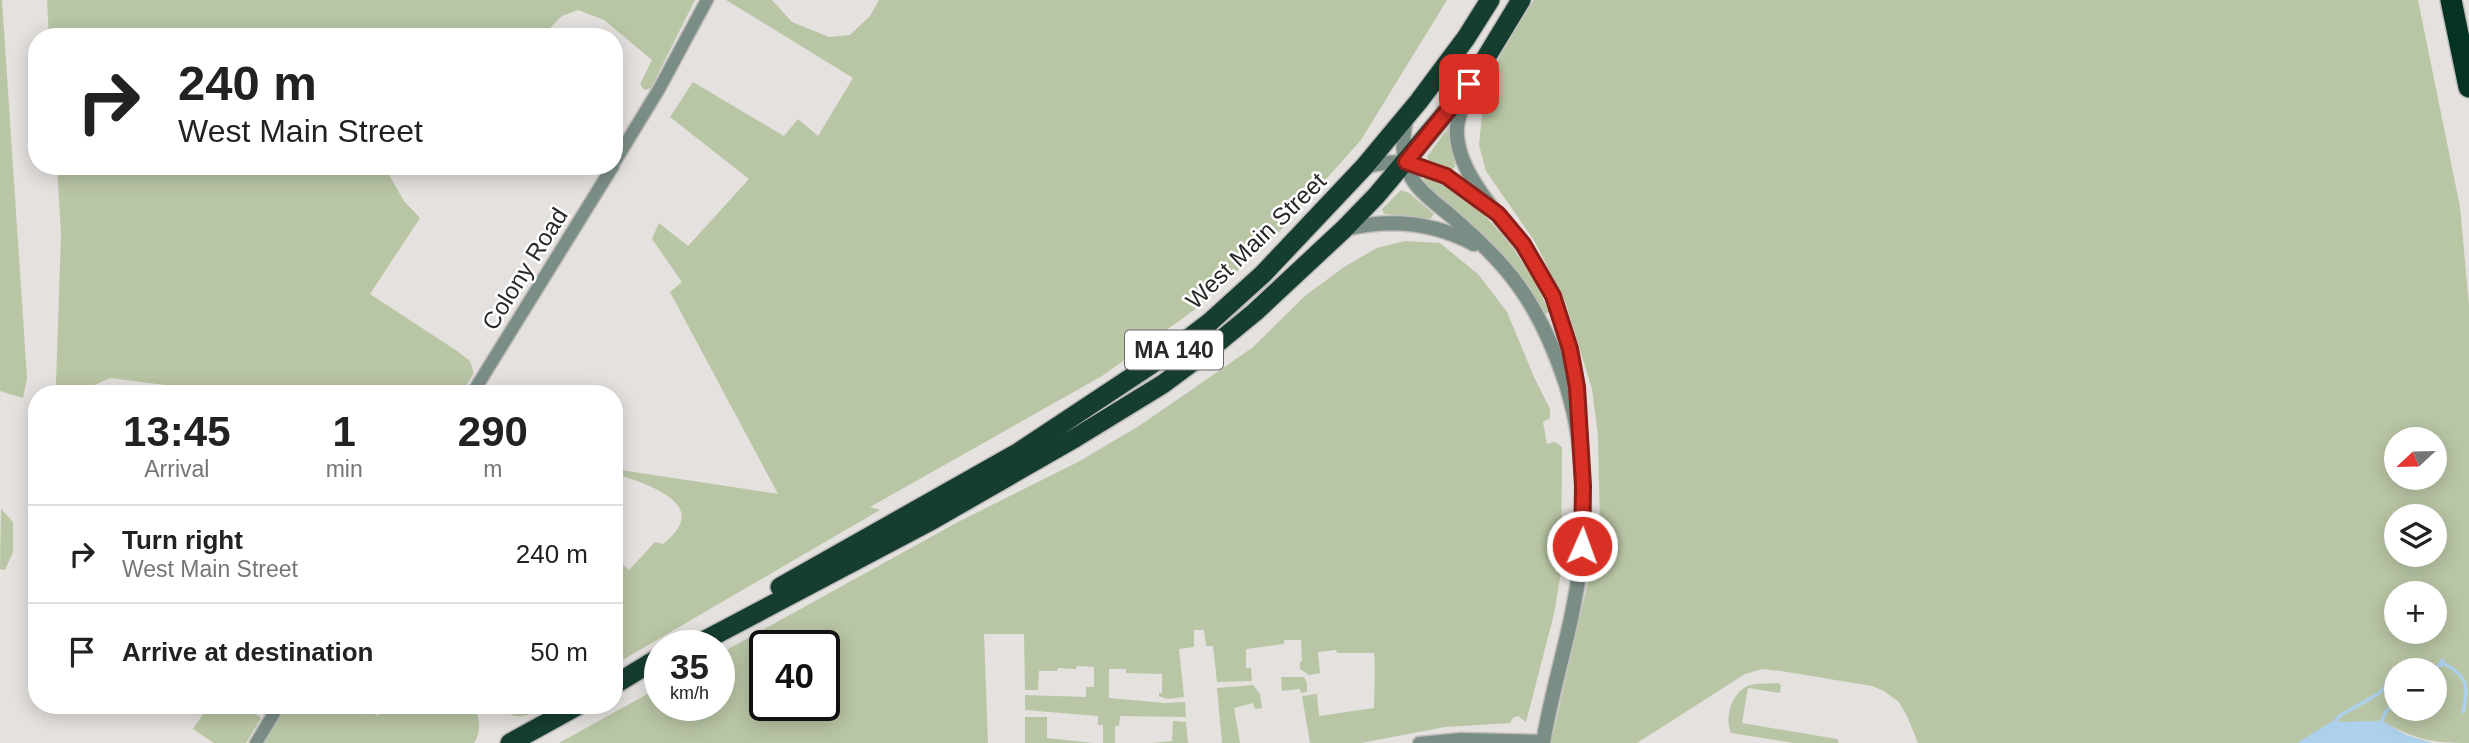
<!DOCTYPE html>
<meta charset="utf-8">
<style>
:root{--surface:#fff;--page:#f2f2f2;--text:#222;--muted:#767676;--line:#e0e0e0}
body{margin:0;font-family:Helvetica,sans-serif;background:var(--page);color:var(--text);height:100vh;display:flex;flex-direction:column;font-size:26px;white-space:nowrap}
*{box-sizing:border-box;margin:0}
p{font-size:23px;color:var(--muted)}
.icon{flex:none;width:38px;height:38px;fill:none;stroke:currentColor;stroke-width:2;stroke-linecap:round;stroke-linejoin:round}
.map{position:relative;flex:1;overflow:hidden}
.drawer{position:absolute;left:28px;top:385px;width:595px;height:329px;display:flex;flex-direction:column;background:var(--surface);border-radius:28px;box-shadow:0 4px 18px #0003}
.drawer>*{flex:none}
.top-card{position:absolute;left:28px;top:28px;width:595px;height:147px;border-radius:28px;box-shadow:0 4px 18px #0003;background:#fff;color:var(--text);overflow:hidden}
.needle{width:46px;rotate:248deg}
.tools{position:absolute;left:2384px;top:427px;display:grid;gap:14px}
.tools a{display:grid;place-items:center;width:63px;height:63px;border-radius:50%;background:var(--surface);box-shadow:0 4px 18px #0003;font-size:35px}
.speed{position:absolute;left:644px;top:630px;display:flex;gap:14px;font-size:35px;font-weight:700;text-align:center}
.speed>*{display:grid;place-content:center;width:91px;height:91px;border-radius:50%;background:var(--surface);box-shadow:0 4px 18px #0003;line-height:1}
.speed small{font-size:18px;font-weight:400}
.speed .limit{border:4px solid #111;border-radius:10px;background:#fff;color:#111}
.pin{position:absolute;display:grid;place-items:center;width:60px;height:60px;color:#fff;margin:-30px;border-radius:14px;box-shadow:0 4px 10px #0006}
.me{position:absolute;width:77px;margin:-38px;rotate:2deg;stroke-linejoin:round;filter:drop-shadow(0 0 5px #0008)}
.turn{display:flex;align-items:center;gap:24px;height:147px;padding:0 35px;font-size:32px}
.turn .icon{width:91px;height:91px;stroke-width:2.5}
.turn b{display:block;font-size:49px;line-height:60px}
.eta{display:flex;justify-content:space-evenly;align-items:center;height:119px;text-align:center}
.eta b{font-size:42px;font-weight:700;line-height:49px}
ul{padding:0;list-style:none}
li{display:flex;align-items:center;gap:21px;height:98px;padding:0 35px;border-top:2px solid var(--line)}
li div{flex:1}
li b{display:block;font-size:26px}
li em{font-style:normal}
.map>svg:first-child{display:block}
.green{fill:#b9c6a5;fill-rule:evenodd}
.water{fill:#add0ec}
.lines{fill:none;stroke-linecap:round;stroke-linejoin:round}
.stream{stroke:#add0ec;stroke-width:3.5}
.minor-casing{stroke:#bfbcba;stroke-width:15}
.tertiary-casing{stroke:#bfbcba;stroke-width:17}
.trunk-casing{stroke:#bfbcba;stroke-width:22}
.motorway-casing{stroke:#bfbcba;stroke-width:24}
.minor{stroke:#7b8e85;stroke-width:12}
.tertiary{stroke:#7b8e85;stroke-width:14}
.trunk{stroke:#163e30;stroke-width:19}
.motorway{stroke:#043223;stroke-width:21}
.route-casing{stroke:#8d1f18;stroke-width:18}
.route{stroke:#d93025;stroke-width:12}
.labels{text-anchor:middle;stroke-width:5;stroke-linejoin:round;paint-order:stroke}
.shield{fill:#fff;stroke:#6a6968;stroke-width:2}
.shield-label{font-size:23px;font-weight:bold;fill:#2a2928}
.street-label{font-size:24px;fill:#2a2928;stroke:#fff}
</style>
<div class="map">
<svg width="2469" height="743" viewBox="0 0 2469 743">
<rect width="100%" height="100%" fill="#e4e1de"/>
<g class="green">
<path d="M0 0H2L27 378 23 398 0 391Z"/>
<path d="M47 0H695L651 88 644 90 640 84 652 60 604 20 578 10 562 16 541 37H49Z"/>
<path d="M726 0H772L792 22 829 37 850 35 870 16 879 0H1447L1361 140 1279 232 1197 308 1102 376 870 507 880 510 614 665V556L629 570 655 542 663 544C715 503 645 484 614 473V469L778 494 670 292 682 282 652 239 659 223 688 246 749 179 670 117 693 82 784 136 798 119 818 136 853 78Z"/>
<path d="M1534 0H2418L2460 207 2469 305V743C2431 743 2416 740 2382 721L2335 743H1918L1907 716 1899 702 1884 691 1872 686 1781 671 1762 669 1745 674 1637 743H1551L1600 529 1598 436 1592 389 1566 304 1535 242 1486 171 1479 145 1484 94 1501 54ZM2396 439H2434V478H2396ZM2396 516H2434V555H2396ZM2396 593H2434V632H2396ZM2396 670H2434V709H2396Z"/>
<path d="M1448 128 1452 130V147L1455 167 1451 171 1430 162 1427 157Z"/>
<path d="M57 166H384L404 201 420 218 370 294 457 351 470 361 474 373 461 394H236L110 378 74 394H54L56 383 61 234Z"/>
<path d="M1427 175C1482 201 1526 256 1549 312L1542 315 1432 193 1423 180Z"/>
<path d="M1401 190 1409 193 1434 214 1430 219 1384 214 1382 209Z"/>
<path d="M1405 241 1440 243 1479 275 1507 312 1534 377 1550 409V418L1543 422 1547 444 1555 442 1562 447 1561 572 1554 614 1526 722 1518 716 1513 718 1510 723 1445 727 1361 743H1310L1302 696 1317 694 1319 716 1374 708C1374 689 1376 672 1374 653H1337L1336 650 1318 652 1320 673 1309 675 1300 669V662L1302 661 1301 640H1284V644L1246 649V668H1251L1252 681 1217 682 1213 646H1206L1204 630H1194V647L1179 649 1184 697 1167 699 1159 696V693H1162V674L1126 673V669H1109V698L1165 703 1185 702 1186 717 1120 716 1119 726H1115V743H1103V725H1098V716L1025 710V695L1086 697V687H1094V667L1077 666 1076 669 1058 668 1057 671H1039L1038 690H1025L1024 634H984L988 743H559L660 687V705H719V654L958 522 1078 462 1139 426 1252 348 1305 296 1344 267 1377 248ZM765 646H824V705H765Z"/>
<path d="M1 509 13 522V552L5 570 0 569Z"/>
<path d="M1281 677H1304L1307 683V692L1301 693 1300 689 1282 691Z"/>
<path d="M1778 683 1781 685 1780 693 1748 688 1742 723 1837 739 1839 743H1794L1731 733C1724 718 1732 691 1750 685 1758 683 1769 684 1778 683Z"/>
<path d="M1253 685 1260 694 1262 708 1255 709 1253 703 1234 708 1240 743H1222L1217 688Z"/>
<path d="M209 705H245L261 718 246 743H214L193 729Z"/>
<path d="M285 705H348L361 715 367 708 377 716 386 708 393 714 403 705H414L420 712 429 705H473C480 719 482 730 474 743H262Z"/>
<path d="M497 705H546C526 717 516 723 497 705Z"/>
<path d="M1025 717H1047V738L1093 743H1025Z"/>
<path d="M1173 721 1186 722 1188 743H1152L1172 741Z"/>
</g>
<path class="water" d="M2382 721 2406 735 2433 743H2297L2331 722Z"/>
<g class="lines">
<g class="stream">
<path d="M2440 665 2445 664C2468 677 2469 686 2463 712"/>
<path d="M2405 670H2410"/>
<path d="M2434 671 2443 660"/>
<path d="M2381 723 2386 711 2396 703"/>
<path d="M2331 726 2341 715 2378 694 2396 677"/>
</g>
<g class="minor-casing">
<g id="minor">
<path d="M614 163 659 89 707 0"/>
<path d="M472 394 613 166"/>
<path d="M256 743 279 705"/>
<path d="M1419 743 1461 739 1543 741"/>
</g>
</g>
<g class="tertiary-casing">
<g id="tertiary">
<path d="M1468 91C1464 102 1458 115 1457 127 1453 180 1521 234 1544 278 1565 318 1576 364 1579 408"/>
<path d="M1406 119C1402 139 1401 161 1413 180 1422 194 1438 205 1451 216 1473 235 1494 254 1511 276 1537 308 1553 345 1566 384 1589 458 1588 539 1572 614 1563 657 1550 700 1543 743"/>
<path d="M1365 167C1416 152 1446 176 1486 205"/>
<path d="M1345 229C1391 218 1433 222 1474 244"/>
</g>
</g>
<g class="trunk-casing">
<g id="trunk">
<path d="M780 587 1019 452 1176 348 1210 322 1263 274 1364 167 1419 101 1466 38 1490 0"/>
<path d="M694 646 934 519 1075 438 1163 384 1210 349 1255 312 1344 229 1376 196 1470 84 1521 0"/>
<path d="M614 685 660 657"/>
<path d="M510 743 579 705"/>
</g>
</g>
<g class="motorway-casing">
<path id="motorway" d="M2451 0 2469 87"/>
</g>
<use href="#minor" class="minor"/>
<use href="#tertiary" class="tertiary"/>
<use href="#trunk" class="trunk"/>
<use href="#motorway" class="motorway"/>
</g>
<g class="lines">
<g class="route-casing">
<path id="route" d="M1469 84 1406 162 1446 176 1498 214 1523 244 1553 296 1570 349 1577 387 1583 486 1582 546"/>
</g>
<use href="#route" class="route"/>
</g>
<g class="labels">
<rect class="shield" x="1125" y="330.5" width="98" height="39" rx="5"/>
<g class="shield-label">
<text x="1174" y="358">MA 140</text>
</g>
<g class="street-label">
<text transform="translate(1256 241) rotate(-44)" y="8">West Main Street</text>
<text transform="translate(525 269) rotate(-58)" y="8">Colony Road</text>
</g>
</g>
</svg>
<div class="tools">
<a><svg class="needle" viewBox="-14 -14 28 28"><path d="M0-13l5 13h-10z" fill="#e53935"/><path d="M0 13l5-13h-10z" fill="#767676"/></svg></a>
<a><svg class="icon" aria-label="layers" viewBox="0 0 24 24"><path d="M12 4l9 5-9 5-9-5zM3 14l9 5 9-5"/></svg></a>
<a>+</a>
<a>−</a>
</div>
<div class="speed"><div>35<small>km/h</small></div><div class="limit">40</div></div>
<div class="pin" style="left:1469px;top:84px;background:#d93025"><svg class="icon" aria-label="arrive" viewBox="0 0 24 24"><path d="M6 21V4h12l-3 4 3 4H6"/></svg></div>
<svg class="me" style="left:1582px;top:546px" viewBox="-20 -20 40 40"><circle r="17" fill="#d93025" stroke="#fff" stroke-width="3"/><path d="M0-11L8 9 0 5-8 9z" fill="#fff"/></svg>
<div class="top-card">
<div class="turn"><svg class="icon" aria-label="right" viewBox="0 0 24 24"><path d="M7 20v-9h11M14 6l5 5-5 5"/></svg><div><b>240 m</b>West Main Street</div></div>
</div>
<section class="drawer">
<div class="eta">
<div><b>13:45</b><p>Arrival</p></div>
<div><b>1</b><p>min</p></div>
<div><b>290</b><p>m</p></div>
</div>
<ul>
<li><svg class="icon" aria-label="right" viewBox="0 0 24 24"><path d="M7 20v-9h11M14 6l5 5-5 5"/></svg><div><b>Turn right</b><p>West Main Street</p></div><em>240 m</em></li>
<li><svg class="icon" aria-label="arrive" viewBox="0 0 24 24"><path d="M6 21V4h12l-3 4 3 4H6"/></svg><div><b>Arrive at destination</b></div><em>50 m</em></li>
</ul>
</section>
</div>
